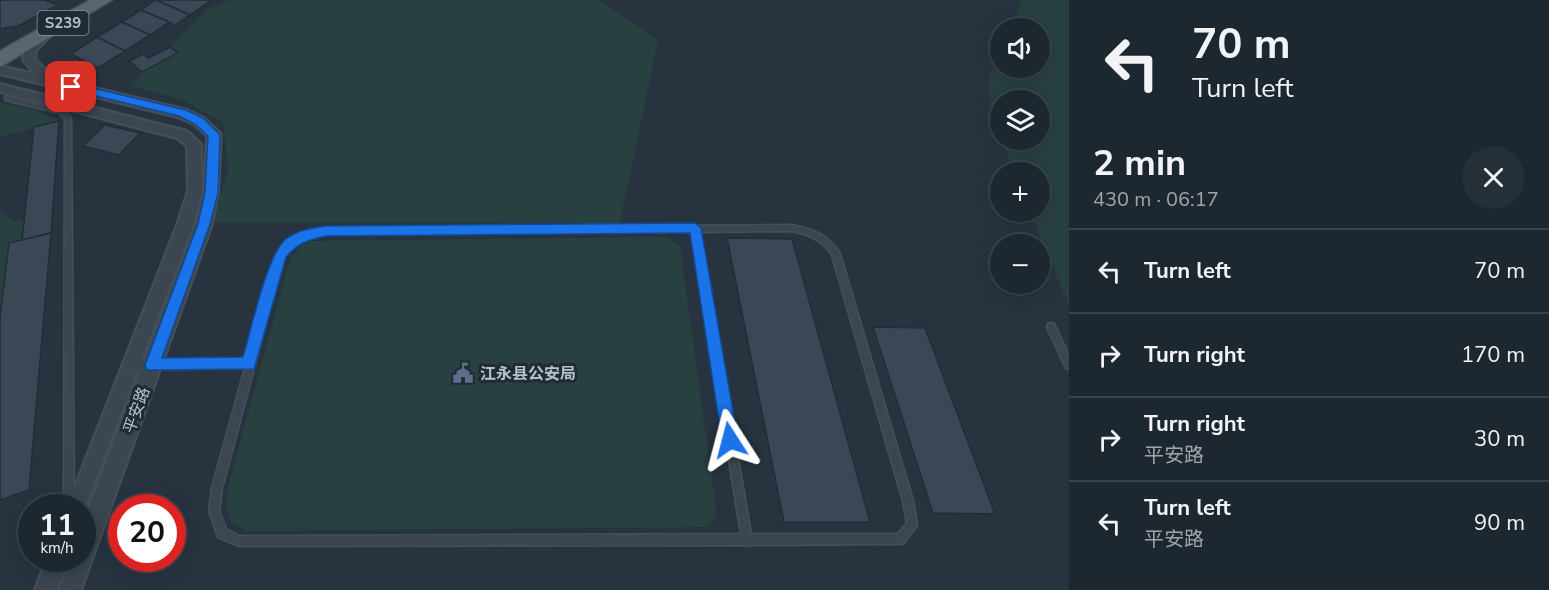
<!DOCTYPE html>
<meta charset="utf-8">
<style>
:root{--surface:#1d2730;--page:#252f38;--text:#f1f3f6;--muted:#a0a5ab;--line:#3b444c}
body{margin:0;font-family:"Nunito Sans","Noto Sans SC",sans-serif;background:var(--page);color:var(--text);height:100vh;display:flex;flex-direction:column;font-size:22px;white-space:nowrap}
*{box-sizing:border-box;margin:0}
p{font-size:20px;color:var(--muted)}
.icon{flex:none;width:33px;height:33px;fill:none;stroke:currentColor;stroke-width:2;stroke-linecap:round;stroke-linejoin:round}
.map{position:relative;flex:1;overflow:hidden}
.sheet{display:flex;flex-direction:column;background:var(--surface);width:480px}
.sheet>*{flex:none}
.top-card{background:#1d2730;color:var(--text);overflow:hidden}
.buttons{position:absolute;left:990px;top:18px;display:grid;gap:12px}
.buttons a{display:grid;place-items:center;width:60px;height:60px;border-radius:50%;background:var(--surface);box-shadow:0 3px 15px #0003,0 0 0 2px var(--line);font-size:30px}
.speed{position:absolute;left:18px;top:494px;display:flex;gap:12px;font-size:30px;font-weight:700;text-align:center}
.speed>*{display:grid;place-content:center;width:78px;height:78px;border-radius:50%;background:var(--surface);box-shadow:0 3px 15px #0003,0 0 0 2px var(--line);line-height:1}
.speed small{font-size:15px;font-weight:400}
.speed .limit{border:9px solid #d22;background:#fff;color:#111}
.pin{position:absolute;display:grid;place-items:center;width:51px;height:51px;color:#fff;margin:-26px;border-radius:12px;box-shadow:0 3px 9px #0006}
.me{position:absolute;width:66px;margin:-33px;rotate:351deg;stroke-linejoin:round;filter:drop-shadow(0 0 4px #0008)}
.turn{display:flex;align-items:center;gap:21px;height:126px;padding:0 24px;font-size:27px}
.turn .icon{width:78px;height:78px;stroke-width:2.5}
.turn b{display:block;font-size:42px;line-height:51px}
.round{display:grid;place-items:center;flex:none;width:63px;height:63px;border-radius:32px;background:var(--page)}
.summary{display:flex;align-items:center;justify-content:space-between;height:102px;padding:0 24px}
h1{font-size:36px;font-weight:700;line-height:45px}
ul{padding:0;list-style:none}
li{display:flex;align-items:center;gap:18px;height:84px;padding:0 24px;border-top:2px solid var(--line)}
li div{flex:1}
li b{display:block;font-size:22px}
li em{font-style:normal}
main{display:flex;flex:1;min-height:0}
.map>svg:first-child{display:block}
.green{fill:#294041;fill-rule:evenodd}
.building{fill:#3a4856;stroke:#222d38;stroke-width:1.5}
.lines{fill:none;stroke-linecap:round;stroke-linejoin:round}
.lane-casing{stroke:#454f5a;stroke-width:3}
.street-casing{stroke:#454f5a;stroke-width:4}
.primary-casing{stroke:#454f5a;stroke-width:3}
.lane{fill:#3b4650;fill-rule:evenodd}
.street{fill:#3b4650;fill-rule:evenodd}
.primary{fill:#5a6570;fill-rule:evenodd}
.route{fill:#1a73e8;stroke:#114b97;stroke-width:1.5}
.labels{text-anchor:middle;stroke-width:6;stroke-linejoin:round;paint-order:stroke}
.shield{fill:#202b36;stroke:#8a949e;stroke-width:1.5}
.shield-label{font-size:15px;font-weight:bold;fill:#b8c1cb}
.poi-label{font-size:16px;font-weight:bold;fill:#b8c1cb;stroke:#202b36;text-anchor:start}
.street-label{font-size:16px;fill:#b8c1cb;stroke:#202b36}
</style>
<main>
<div class="map">
<svg width="1069" height="590" viewBox="0 0 1069 590">
<rect width="100%" height="100%" fill="#273440"/>
<g class="green">
<path d="M230 0H599L658 40 620 223 212 222 228 171 223 122 183 100 132 86 142 72 177 53 170 47 208 9Z"/>
<path d="M1022 0H1069V305L1030 212H1040V172H1014L991 116 989 77 1000 50V68H1040V28H1010ZM1000 100H1040V140H1000Z"/>
<path d="M0 103 36 110 59 121 0 137Z"/>
<path d="M0 210 13 221 24 220 22 240 9 244 0 317Z"/>
<path d="M667 237 680 246 717 516 708 527 246 531 231 522 226 507 228 487 290 259 301 246 311 241Z"/>
</g>
<g class="building">
<path d="M0 0H45L58 5 18 26 0 29Z"/>
<path d="M156 0H212L190 15Z"/>
<path d="M156 0 190 15 175 25 141 10Z"/>
<path d="M141 10 169 22 150 35 122 22Z"/>
<path d="M122 22 150 35 125 51 97 37Z"/>
<path d="M97 37 125 51 98 68 71 54Z"/>
<path d="M170 47 178 53 142 72 129 61 143 54 148 58Z"/>
<path d="M59 121 51 233 22 240 34 127Z"/>
<path d="M105 125 140 133 119 155 83 146Z"/>
<path d="M51 233 29 490 0 500V317L9 243Z"/>
<path d="M727 238 792 239 870 522H784Z"/>
<path d="M873 327 925 328 995 514 933 513Z"/>
</g>
<g class="lines">
<g class="lane-casing">
<g id="lane">
<path d="M5 96H7L63 109 71 118 74 507H64L65 119 59 113 5 100Z"/>
<path d="M792 225C814 230 828 234 840 254L913 501 917 525 904 543 900 544 751 545 747 546 743 545 239 546 218 537 209 511 212 488 245 368 132 370 129 369 128 366 129 363 132 362 247 360 277 253 288 243 298 236 326 228ZM792 231C810 235 822 240 832 255L903 501 907 523 898 534H751L699 232ZM692 232 741 534 239 536 226 529 219 511 222 488 284 256C296 243 309 238 326 234Z"/>
<path d="M1051 323 1054 324 1069 356V369L1066 368 1047 327 1048 324Z"/>
</g>
</g>
<g class="street-casing">
<g id="street">
<path d="M46 30 52 34 36 50 35 59 53 78 187 110 204 118 221 134 218 193 212 224 81 590H59L71 558H82V526L196 224 204 193 207 136 194 124 178 117 0 74V66L35 74 23 60 24 49Z"/>
<path d="M0 84 187 131 201 144 202 191 192 228 82 515V507H67L176 228 188 191 187 146 177 138 0 92Z"/>
<path d="M47 558H69L57 590H35Z"/>
</g>
</g>
<g class="primary-casing">
<path id="primary" d="M90 0H112L0 67V51Z"/>
</g>
<use href="#lane" class="lane"/>
<use href="#street" class="street"/>
<use href="#primary" class="primary"/>
</g>
<path class="route" d="M71 83 186 110 203 118 220 135 218 193 210 224 162 358 243 357C251 331 267 254 286 239 298 230 312 228 326 226L695 223 701 228 738 440 735 445 730 447 724 445 722 440 690 233 326 236C308 240 298 243 286 257L254 369 147 370 145 365 198 224 205 193 208 136 195 124 179 116 67 89 65 87Z"/>
<defs>
<g id="civic-bare" transform="scale(1.62)"><path d="M-.6-6.5H3V-4.5H.6V-3L4-1V1h2V6H-6V1h2V-1L-.6-3ZM-1.2 2.5V6h2.4V2.5Z" fill="#5c6f8a" stroke="#202b36" stroke-width="2.5" paint-order="stroke"/></g>
</defs>
<g fill-rule="evenodd">
<use href="#civic-bare" x="463" y="373"/>
</g>
<g class="labels">
<rect class="shield" x="37.5" y="11" width="51" height="24" rx="4.5"/>
<g class="shield-label">
<text x="63" y="28">S239</text>
</g>
<g class="poi-label">
<text x="480" y="379">江永县公安局</text>
</g>
<g class="street-label">
<text transform="translate(136 410) rotate(-70)" y="6">平安路</text>
</g>
</g>
</svg>
<div class="buttons">
<a><svg class="icon" aria-label="sound" viewBox="0 0 24 24"><path d="M4 9h4l5-4v14l-5-4H4zM17 9q2 3 0 6"/></svg></a>
<a><svg class="icon" aria-label="layers" viewBox="0 0 24 24"><path d="M12 4l9 5-9 5-9-5zM3 14l9 5 9-5"/></svg></a>
<a>+</a>
<a>−</a>
</div>
<div class="speed"><div>11<small>km/h</small></div><div class="limit">20</div></div>
<div class="pin" style="left:71px;top:87px;background:#d93025"><svg class="icon" aria-label="arrive" viewBox="0 0 24 24"><path d="M6 21V4h12l-3 4 3 4H6"/></svg></div>
<svg class="me" style="left:730px;top:440px" viewBox="-20 -20 40 40"><path d="M0-17L14 15 0 8-14 15z" fill="#1a73e8" stroke="#fff" stroke-width="4"/></svg>
</div>
<section class="sheet">
<div class="top-card">
<div class="turn"><svg class="icon" aria-label="left" viewBox="0 0 24 24"><path d="M17 20v-9H6M10 6l-5 5 5 5"/></svg><div><b>70 m</b>Turn left</div></div>
</div>
<div class="summary"><div><h1>2 min</h1><p>430 m · 06:17</p></div><a class="round"><svg class="icon" aria-label="close" viewBox="0 0 24 24"><path d="M6 6l12 12M18 6L6 18"/></svg></a></div>
<ul>
<li><svg class="icon" aria-label="left" viewBox="0 0 24 24"><path d="M17 20v-9H6M10 6l-5 5 5 5"/></svg><div><b>Turn left</b></div><em>70 m</em></li>
<li><svg class="icon" aria-label="right" viewBox="0 0 24 24"><path d="M7 20v-9h11M14 6l5 5-5 5"/></svg><div><b>Turn right</b></div><em>170 m</em></li>
<li><svg class="icon" aria-label="right" viewBox="0 0 24 24"><path d="M7 20v-9h11M14 6l5 5-5 5"/></svg><div><b>Turn right</b><p>平安路</p></div><em>30 m</em></li>
<li><svg class="icon" aria-label="left" viewBox="0 0 24 24"><path d="M17 20v-9H6M10 6l-5 5 5 5"/></svg><div><b>Turn left</b><p>平安路</p></div><em>90 m</em></li>
</ul>
</section>
</main>
